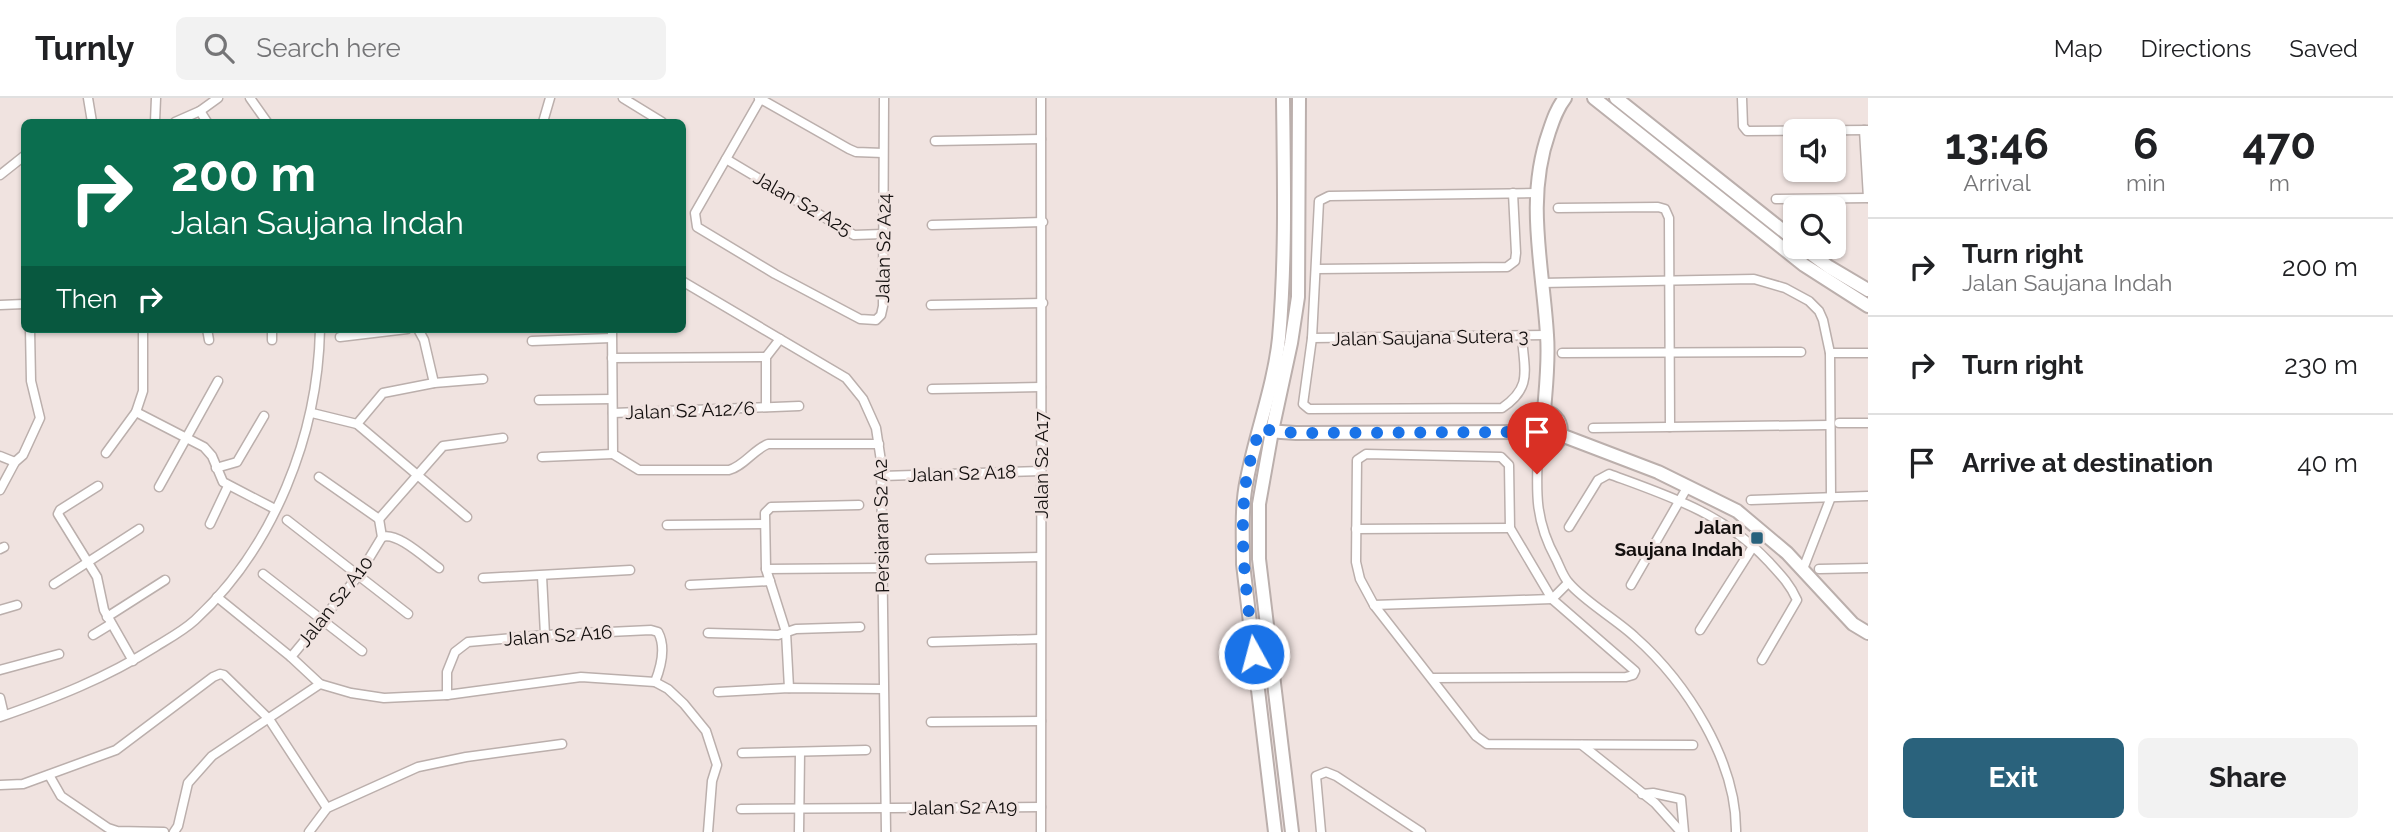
<!DOCTYPE html>
<style>
:root{--surface:#fff;--page:#f2f2f2;--text:#202124;--muted:#757577;--line:#e0e0e0;--accent:#2a627c}
body{margin:0;font-family:Raleway,sans-serif;background:var(--page);color:var(--text);height:100vh;display:flex;flex-direction:column;font-size:26px;white-space:nowrap}
*{box-sizing:border-box;margin:0}
p{font-size:23px;color:var(--muted)}
.icon{flex:none;width:38px;height:38px;fill:none;stroke:currentColor;stroke-width:2;stroke-linecap:round;stroke-linejoin:round}
.map{position:relative;flex:1;overflow:hidden}
.panel{display:flex;flex-direction:column;background:var(--surface);width:525px}
.panel>*{flex:none}
.guide{position:absolute;left:21px;top:21px;width:665px;height:214px;border-radius:10px;box-shadow:0 2px 5px #0004;background:#0b6e4f;color:#fff;overflow:hidden}
.tools{position:absolute;left:1783px;top:21px;display:grid;gap:14px}
.tools a{display:grid;place-items:center;width:63px;height:63px;border-radius:10px;background:var(--surface);box-shadow:0 2px 5px #0004;font-size:35px}
.pin{position:absolute;display:grid;place-items:center;width:60px;height:60px;color:#fff;margin:-72px -30px;border-radius:50% 50% 50% 0;rotate:-45deg;box-shadow:0 0 7px #0007}
.pin .icon{rotate:45deg}
.me{position:absolute;width:77px;margin:-38px;rotate:353deg;stroke-linejoin:round;filter:drop-shadow(0 0 5px #0008)}
.turn{display:flex;align-items:center;gap:24px;height:147px;padding:0 35px;font-size:32px}
.turn .icon{width:91px;height:91px;stroke-width:2.5}
.turn b{display:block;font-size:49px;line-height:60px}
.then{display:flex;align-items:center;height:66px;padding:0 35px;background:#0003;gap:14px;font-size:26px}
.eta{display:flex;justify-content:space-evenly;align-items:center;height:119px;text-align:center}
.eta b{font-size:42px;font-weight:700;line-height:49px}
.primary-button{display:flex;gap:14px;margin-top:auto;padding:14px 35px}
.primary-button a{flex:1;height:80px;border-radius:10px;background:var(--accent);color:#fff;font-size:28px;font-weight:700;line-height:80px;text-align:center}
.primary-button a+a{background:var(--page);color:var(--text)}
ul{padding:0;list-style:none}
li{display:flex;align-items:center;gap:21px;height:98px;padding:0 35px;border-top:2px solid var(--line)}
li div{flex:1}
li b{display:block;font-size:26px}
li em{font-style:normal}
header{display:flex;align-items:center;gap:42px;box-sizing:border-box;height:98px;padding:0 35px;background:var(--surface);border-bottom:2px solid var(--line)}
header strong{font-size:33px}
nav{display:flex;gap:38px;margin-inline-start:auto;font-size:24px}
.search{width:490px;height:63px;background:var(--page);display:flex;align-items:center;gap:18px;box-sizing:border-box;padding:0 24px;border-radius:10px;color:var(--muted);font-size:26px}
main{display:flex;flex:1;min-height:0}
.map>svg:first-child{display:block}
.lines{fill:none;stroke-linecap:round;stroke-linejoin:round}
.street-casing{stroke:#bbafac;stroke-width:11}
.secondary-casing{stroke:#bbafac;stroke-width:16}
.street{stroke:#fff;stroke-width:8}
.secondary{stroke:#fff;stroke-width:12}
.route{stroke:#1a73e8;stroke-width:12;stroke-dasharray:0 21.6}
.poi-dot{fill:#2a627c;stroke:#f0e3e0;stroke-width:2.5}
.labels{text-anchor:middle;stroke-width:6;stroke-linejoin:round;paint-order:stroke}
.street-label{font-size:19px;fill:#130f0e;stroke:#f0e3e0}
.poi-label{font-size:19px;font-weight:bold;fill:#130f0e;stroke:#f0e3e0;text-anchor:end}
</style>
<header>
<strong>Turnly</strong>
<div class="search"><svg class="icon" aria-label="search" viewBox="0 0 24 24"><circle cx="10" cy="10" r="6"/><path d="M15 15l6 6"/></svg>Search here</div>
<nav><a>Map</a><a>Directions</a><a>Saved</a></nav>
</header>
<main>
<div class="map">
<svg width="1868" height="734" viewBox="0 0 1868 734">
<rect width="100%" height="100%" fill="#f0e3e0"/>
<g class="lines">
<g class="street-casing">
<g id="street">
<path d="M88 0 92 24"/>
<path d="M250 0 267 24"/>
<path d="M623 0 662 24"/>
<path d="M759 0 849 51 856 54 883 55"/>
<path d="M761 0 695 115 697 129 775 176 860 221 876 222 881 217 883 208 884 0"/>
<path d="M1041 0C1043 245 1040 489 1041 734"/>
<path d="M1742 0 1743 28 1747 33 1868 32"/>
<path d="M200 13 207 24"/>
<path d="M155 24 156 0"/>
<path d="M175 24 200 13 218 0"/>
<path d="M543 24 550 0"/>
<path d="M1864 32 1868 100"/>
<path d="M935 43 1041 41"/>
<path d="M726 61 854 137 883 136"/>
<path d="M0 77 24 58"/>
<path d="M1776 101 1868 100"/>
<path d="M1558 110 1658 109 1665 111 1669 120 1670 329"/>
<path d="M932 127 1043 124"/>
<path d="M1317 171 1507 169 1515 163 1516 155 1513 95"/>
<path d="M682 183 846 280 863 301 876 330 881 363 886 734"/>
<path d="M1541 185 1754 181 1785 190 1809 203 1819 213 1823 222 1830 255 1831 399 1803 471"/>
<path d="M0 207 24 206"/>
<path d="M931 207 1043 205"/>
<path d="M207 231 209 242"/>
<path d="M272 231V242"/>
<path d="M418 231 424 242 434 285"/>
<path d="M612 231 613 356 639 372H729C744 368 753 352 768 346H879"/>
<path d="M340 239 407 231"/>
<path d="M1522 239C1524 272 1533 289 1502 310L1309 311 1303 306 1312 240 1319 103 1329 98 1536 95"/>
<path d="M1312 240 1547 237"/>
<path d="M532 243 611 240"/>
<path d="M1562 255 1801 254"/>
<path d="M1830 255H1868"/>
<path d="M612 260 766 259"/>
<path d="M932 291 1041 289"/>
<path d="M539 302 612 301"/>
<path d="M766 309V259L780 241"/>
<path d="M136 314 204 349 212 358 223 384 275 411"/>
<path d="M312 315 357 326 467 419"/>
<path d="M613 315 799 308"/>
<path d="M1839 325H1868"/>
<path d="M357 326 383 295 434 285 483 281"/>
<path d="M1593 330 1829 327"/>
<path d="M1538 353C1536 395 1535 423 1556 461 1560 469 1563 479 1569 485 1584 503 1617 522 1635 539 1686 584 1737 663 1736 734"/>
<path d="M106 355 136 314 143 293V231"/>
<path d="M0 358 15 364"/>
<path d="M542 359 613 356"/>
<path d="M216 370 237 364 264 318"/>
<path d="M882 378 1041 373"/>
<path d="M319 379 379 421"/>
<path d="M98 388 60 412 58 416 97 479 104 512 133 563"/>
<path d="M159 389 218 283"/>
<path d="M0 392 15 364 23 357 40 320 31 283 30 231"/>
<path d="M1751 402 1868 398"/>
<path d="M379 421 443 348 503 340"/>
<path d="M287 422 408 516"/>
<path d="M210 426 228 388"/>
<path d="M667 427 764 426"/>
<path d="M1569 429 1598 382 1609 376C1669 398 1723 415 1768 463 1780 476 1790 486 1797 502L1762 562"/>
<path d="M1356 431 1510 430"/>
<path d="M382 439C397 433 426 461 439 470"/>
<path d="M0 451 4 449"/>
<path d="M930 461 1040 459"/>
<path d="M766 471 883 470"/>
<path d="M1819 471 1868 470"/>
<path d="M263 476 362 553"/>
<path d="M542 478 545 537"/>
<path d="M483 480 630 472"/>
<path d="M54 486 139 431"/>
<path d="M690 487 770 483"/>
<path d="M1631 487 1688 388"/>
<path d="M217 499 291 559 320 586 351 595 384 600 447 597 581 579 655 584 668 591 684 606 706 633 717 667 712 683 708 734"/>
<path d="M1552 501 1568 485"/>
<path d="M1374 507 1552 501"/>
<path d="M0 512 17 507"/>
<path d="M107 519 165 482"/>
<path d="M1700 532 1754 447"/>
<path d="M708 535 778 537 796 531 860 529"/>
<path d="M93 537 111 526"/>
<path d="M932 544 1039 541"/>
<path d="M291 559 359 477 382 439 379 421"/>
<path d="M0 572 59 556"/>
<path d="M1431 580 1626 579 1633 577 1635 573 1552 501 1510 430 1509 367 1501 359 1366 356 1357 362 1356 464 1360 481 1374 507 1476 638 1487 646 1693 647"/>
<path d="M789 590 786 534 766 471 765 415 771 409 859 407"/>
<path d="M718 594 789 590 883 591"/>
<path d="M447 597V574L455 554 468 544 545 537 651 532 658 534C666 549 661 569 655 584"/>
<path d="M0 600 4 617"/>
<path d="M0 619C55 600 106 580 155 549 168 541 183 533 195 522 274 449 318 337 320 231"/>
<path d="M931 624 1041 623"/>
<path d="M1582 647 1655 705 1681 734"/>
<path d="M742 655 866 652"/>
<path d="M49 677 61 698 108 730 117 733 164 734"/>
<path d="M0 687 23 686 116 652 213 579 220 576 224 577 269 621 327 710"/>
<path d="M1642 696 1653 695 1681 701 1684 734"/>
<path d="M741 711 1041 709"/>
<path d="M174 734 178 728 188 685 212 658 320 586"/>
<path d="M309 734 327 710 418 669 466 659 562 646"/>
<path d="M799 734 800 654"/>
<path d="M1321 734 1316 678 1326 674 1336 678 1421 734"/>
</g>
</g>
<g class="secondary-casing">
<g id="secondary">
<path d="M1594 0 1804 167 1868 208"/>
<path d="M1616 0 1796 143"/>
<path d="M1802 149 1829 169 1868 192"/>
<path d="M1544 313C1546 288 1549 263 1547 237 1543 168 1525 102 1549 34 1553 22 1557 10 1565 0"/>
<circle cx="1541" cy="333" r="20"/>
<path d="M1267 333 1296 335 1521 334"/>
<path d="M1561 337 1658 374 1737 413 1787 455 1853 526 1868 535"/>
<path d="M1275 734 1243 466C1243 438 1241 408 1247 381 1256 334 1274 288 1279 240 1286 161 1284 80 1283 0"/>
<path d="M1292 734 1259 461V406L1272 333 1291 245 1298 199 1299 0"/>
</g>
</g>
<use href="#street" class="street"/>
<use href="#secondary" class="secondary"/>
</g>
<g class="lines">
<path class="route" d="M1254 556C1247 498 1238 442 1246 384 1248 366 1255 349 1259 331L1296 335 1521 334 1524 344 1538 353 1537 376"/>
</g>
<rect class="poi-dot" x="1750" y="433" width="14" height="14" rx="3.5"/>
<g class="labels">
<g class="street-label">
<text transform="translate(803 105) rotate(30)" y="7">Jalan S2 A25</text>
<text transform="translate(883 150) rotate(-89)" y="7">Jalan S2 A24</text>
<text transform="translate(1430 239) rotate(-1)" y="7">Jalan Saujana Sutera 3</text>
<text transform="translate(690 312) rotate(-2)" y="7">Jalan S2 A12/6</text>
<text transform="translate(1041 367) rotate(-90)" y="7">Jalan S2 A17</text>
<text transform="translate(962 375) rotate(-2)" y="7">Jalan S2 A18</text>
<text transform="translate(881 428) rotate(-91)" y="7">Persiaran S2 A2</text>
<text transform="translate(335 503) rotate(-52)" y="7">Jalan S2 A10</text>
<text transform="translate(558 537) rotate(-4)" y="7">Jalan S2 A16</text>
<text transform="translate(963 709) rotate(-1)" y="7">Jalan S2 A19</text>
</g>
<g class="poi-label">
<text x="1743" y="436">Jalan<tspan x="1743" dy="22">Saujana Indah</tspan></text>
</g>
</g>
</svg>
<div class="tools">
<a><svg class="icon" aria-label="sound" viewBox="0 0 24 24"><path d="M4 9h4l5-4v14l-5-4H4zM17 9q2 3 0 6"/></svg></a>
<a><svg class="icon" aria-label="search" viewBox="0 0 24 24"><circle cx="10" cy="10" r="6"/><path d="M15 15l6 6"/></svg></a>
</div>
<div class="pin" style="left:1537px;top:376px;background:#d93025"><svg class="icon" aria-label="arrive" viewBox="0 0 24 24"><path d="M6 21V4h12l-3 4 3 4H6"/></svg></div>
<svg class="me" style="left:1254px;top:556px" viewBox="-20 -20 40 40"><circle r="17" fill="#1a73e8" stroke="#fff" stroke-width="3"/><path d="M0-11L8 9 0 5-8 9z" fill="#fff"/></svg>
<div class="guide">
<div class="turn"><svg class="icon" aria-label="right" viewBox="0 0 24 24"><path d="M7 20v-9h11M14 6l5 5-5 5"/></svg><div><b>200 m</b>Jalan Saujana Indah</div></div>
<div class="then">Then<svg class="icon" aria-label="right" viewBox="0 0 24 24"><path d="M7 20v-9h11M14 6l5 5-5 5"/></svg></div>
</div>
</div>
<section class="panel">
<div class="eta">
<div><b>13:46</b><p>Arrival</p></div>
<div><b>6</b><p>min</p></div>
<div><b>470</b><p>m</p></div>
</div>
<ul>
<li><svg class="icon" aria-label="right" viewBox="0 0 24 24"><path d="M7 20v-9h11M14 6l5 5-5 5"/></svg><div><b>Turn right</b><p>Jalan Saujana Indah</p></div><em>200 m</em></li>
<li><svg class="icon" aria-label="right" viewBox="0 0 24 24"><path d="M7 20v-9h11M14 6l5 5-5 5"/></svg><div><b>Turn right</b></div><em>230 m</em></li>
<li><svg class="icon" aria-label="arrive" viewBox="0 0 24 24"><path d="M6 21V4h12l-3 4 3 4H6"/></svg><div><b>Arrive at destination</b></div><em>40 m</em></li>
</ul>
<div class="primary-button"><a>Exit</a><a>Share</a></div>
</section>
</main>
